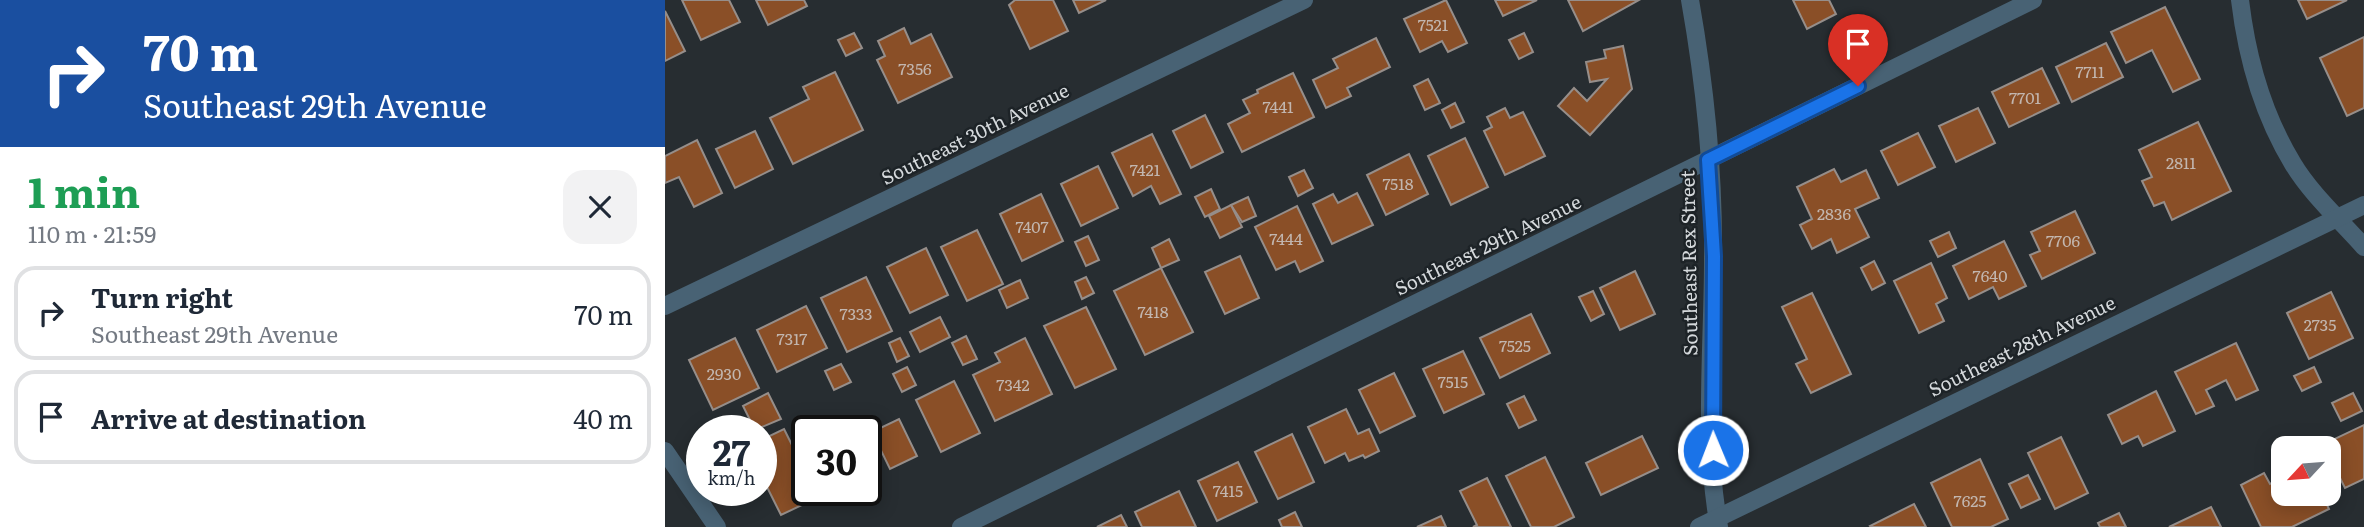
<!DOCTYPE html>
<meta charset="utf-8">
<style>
:root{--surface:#fff;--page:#f2f2f3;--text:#1f2937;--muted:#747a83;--line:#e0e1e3}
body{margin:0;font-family:Literata,serif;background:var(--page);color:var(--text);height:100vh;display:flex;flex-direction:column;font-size:26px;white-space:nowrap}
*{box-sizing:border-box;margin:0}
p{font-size:23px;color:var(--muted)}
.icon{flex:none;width:38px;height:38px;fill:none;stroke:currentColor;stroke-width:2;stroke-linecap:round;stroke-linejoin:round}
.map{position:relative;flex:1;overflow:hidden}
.details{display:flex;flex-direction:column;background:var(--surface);width:665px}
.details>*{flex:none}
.guide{background:#1a4fa0;color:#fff;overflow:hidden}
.needle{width:46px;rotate:244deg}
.tools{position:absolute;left:1606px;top:436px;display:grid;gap:14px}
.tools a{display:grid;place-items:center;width:70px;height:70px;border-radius:14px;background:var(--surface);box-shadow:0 4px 18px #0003;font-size:35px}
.speed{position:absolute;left:21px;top:415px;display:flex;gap:14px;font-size:35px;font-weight:700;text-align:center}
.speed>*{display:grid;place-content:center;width:91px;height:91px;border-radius:50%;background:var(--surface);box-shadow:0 4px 18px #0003;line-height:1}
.speed small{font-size:18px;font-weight:400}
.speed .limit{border:4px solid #111;border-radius:10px;background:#fff;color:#111}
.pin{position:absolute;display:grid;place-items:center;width:60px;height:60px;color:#fff;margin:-72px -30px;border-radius:50% 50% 50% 0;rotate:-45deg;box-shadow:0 0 7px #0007}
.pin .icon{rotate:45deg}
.me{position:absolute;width:77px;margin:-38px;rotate:359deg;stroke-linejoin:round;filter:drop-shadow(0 0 5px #0008)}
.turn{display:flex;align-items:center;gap:24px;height:147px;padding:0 28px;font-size:32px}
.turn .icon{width:91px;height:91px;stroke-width:2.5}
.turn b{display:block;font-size:49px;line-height:60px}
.round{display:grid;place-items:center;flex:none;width:74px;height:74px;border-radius:21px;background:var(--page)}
.head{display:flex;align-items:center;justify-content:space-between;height:119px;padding:0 28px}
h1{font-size:42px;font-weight:700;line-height:52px;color:#1e9e55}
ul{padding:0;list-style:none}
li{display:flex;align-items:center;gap:21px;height:94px;margin:0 14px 10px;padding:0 14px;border:4px solid var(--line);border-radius:21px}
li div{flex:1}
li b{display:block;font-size:26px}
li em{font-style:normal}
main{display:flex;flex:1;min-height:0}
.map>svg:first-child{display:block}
.building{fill:#8a4f27;stroke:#968e8a;stroke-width:2}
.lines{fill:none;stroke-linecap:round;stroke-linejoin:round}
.minor{stroke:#486274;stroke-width:18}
.route-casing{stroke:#114b97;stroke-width:18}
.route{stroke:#1a73e8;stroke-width:12}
.labels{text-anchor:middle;stroke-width:5;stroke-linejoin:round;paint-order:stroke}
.number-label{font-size:16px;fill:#c2b6af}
.street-label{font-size:19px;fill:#d5d9dc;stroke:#1d2327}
</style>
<main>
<section class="details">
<div class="guide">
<div class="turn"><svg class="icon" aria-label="right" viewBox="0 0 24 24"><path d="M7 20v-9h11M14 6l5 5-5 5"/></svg><div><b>70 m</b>Southeast 29th Avenue</div></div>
</div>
<div class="head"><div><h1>1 min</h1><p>110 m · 21:59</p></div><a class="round"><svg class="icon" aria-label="close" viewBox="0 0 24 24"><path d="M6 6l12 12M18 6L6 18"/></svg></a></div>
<ul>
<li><svg class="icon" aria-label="right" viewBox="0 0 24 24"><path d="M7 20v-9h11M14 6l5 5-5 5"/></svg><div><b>Turn right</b><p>Southeast 29th Avenue</p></div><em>70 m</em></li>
<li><svg class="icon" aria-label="arrive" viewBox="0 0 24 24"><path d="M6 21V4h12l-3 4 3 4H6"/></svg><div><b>Arrive at destination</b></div><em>40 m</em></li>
</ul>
</section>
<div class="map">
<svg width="1699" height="527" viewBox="0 0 1699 527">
<rect width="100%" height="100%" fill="#272d31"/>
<g class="building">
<path d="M17 0H64L75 22 36 40Z"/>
<path d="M91 0H139L142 6 103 25Z"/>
<path d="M350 0H388L403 31 365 49 344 5Z"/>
<path d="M408 0H441L414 13Z"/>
<path d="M781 0 802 43 783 52 777 41 755 52 739 19Z"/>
<path d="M830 0H872L838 16Z"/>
<path d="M903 0H974L918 31Z"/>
<path d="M1128 0H1164L1171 14 1142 29Z"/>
<path d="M1633 0H1682L1642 19Z"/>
<path d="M1500 7 1535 79 1508 92 1487 50 1461 63 1446 32Z"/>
<path d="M0 11 20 51 0 61Z"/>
<path d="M239 28 246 44 266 34 287 77 233 103 212 60 220 56 213 41Z"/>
<path d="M189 33 197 48 181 56 173 40Z"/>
<path d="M859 33 868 52 854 59 844 40Z"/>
<path d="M1699 37V108L1682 116 1655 58Z"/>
<path d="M711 38 725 67 682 88 686 96 661 108 648 80 673 68 668 59Z"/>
<path d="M1441 43 1458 77 1407 102 1391 67Z"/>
<path d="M958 46 967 89 925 135 893 106 909 88 922 101 942 79 925 82 921 62 941 58 939 50Z"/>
<path d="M1377 68 1394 103 1344 127 1327 92Z"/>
<path d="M170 72 198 130 128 164 105 118 144 99 138 87Z"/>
<path d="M628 73 649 117 577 152 563 124 585 113 578 100 593 93 592 90Z"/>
<path d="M763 79 775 103 760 110 749 86Z"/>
<path d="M790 103 799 122 786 128 777 110Z"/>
<path d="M840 108 845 118 858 112 880 156 840 175 819 131 827 127 822 117Z"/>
<path d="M1313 108 1330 143 1291 162 1274 126Z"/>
<path d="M540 115 558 152 526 168 508 131Z"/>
<path d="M1533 122 1566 191 1507 220 1499 202 1489 206 1477 181 1487 177 1474 150Z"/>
<path d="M90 131 108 169 70 188 51 149Z"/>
<path d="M1253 133 1270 167 1233 185 1216 151Z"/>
<path d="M487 134 516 194 495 204 486 186 468 196 447 153Z"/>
<path d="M800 138 823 187 786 205 763 156Z"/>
<path d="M32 140 57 193 29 207 14 177 0 183V156Z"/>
<path d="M744 154 763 194 721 215 702 175Z"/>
<path d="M433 166 453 208 416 226 396 184Z"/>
<path d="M1169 169 1176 182 1201 170 1214 198 1190 209 1204 237 1172 253 1166 239 1147 249 1135 225 1147 219 1132 187Z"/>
<path d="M639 170 648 188 633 196 624 177Z"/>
<path d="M546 189 555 209 540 217 530 197Z"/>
<path d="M692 193 708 225 667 244 648 204 668 194 673 203Z"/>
<path d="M376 194 398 241 357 261 335 214Z"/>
<path d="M583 197 591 216 577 222 566 205Z"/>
<path d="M566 205 577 227 555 238 544 216Z"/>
<path d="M632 206 658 261 635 272 630 261 611 270 590 227Z"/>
<path d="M1410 211 1430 253 1377 279 1365 255 1375 251 1366 232Z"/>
<path d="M312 230 338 284 302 301 276 247Z"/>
<path d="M1284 232 1291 248 1273 257 1265 241Z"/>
<path d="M423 236 434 260 421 266 410 242Z"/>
<path d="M504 239 514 260 496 268 487 248Z"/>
<path d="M1339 241 1361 286 1334 299 1328 287 1304 299 1288 266Z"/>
<path d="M261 248 283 295 245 313 222 267Z"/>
<path d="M575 256 594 298 560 314 540 272Z"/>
<path d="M1209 261 1220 283 1207 290 1196 268Z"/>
<path d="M1266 263 1282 298 1271 304 1279 321 1254 333 1229 281Z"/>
<path d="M496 268 528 332 480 355 449 291Z"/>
<path d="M970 271 990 314 955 330 935 288Z"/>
<path d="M201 277 227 331 182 352 156 298Z"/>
<path d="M421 277 429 293 417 299 410 282Z"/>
<path d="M355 280 363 298 342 308 334 290Z"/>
<path d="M928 291 939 314 926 321 914 297Z"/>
<path d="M1666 292 1688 338 1644 359 1622 313Z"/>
<path d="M1147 293 1186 374 1146 393 1131 364 1142 359 1117 307Z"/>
<path d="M141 306 162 348 112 372 92 330Z"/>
<path d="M421 307 451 369 410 388 379 326Z"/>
<path d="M866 314 885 353 835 378 815 338Z"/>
<path d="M275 317 285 337 255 352 245 332Z"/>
<path d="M301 336 312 359 298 365 287 343Z"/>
<path d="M70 338 94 388 48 410 24 360Z"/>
<path d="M235 338 244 356 232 362 224 343Z"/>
<path d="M360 338 387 394 330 421 308 375 335 362 330 353Z"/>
<path d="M1571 343 1593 390 1571 400 1561 380 1541 390 1549 406 1531 414 1510 372Z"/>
<path d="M798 351 819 394 779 413 758 369Z"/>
<path d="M176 364 186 382 169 390 160 371Z"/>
<path d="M242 367 251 385 237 392 228 374Z"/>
<path d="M1649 367 1656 382 1637 391 1629 376Z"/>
<path d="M729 373 750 416 715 433 694 390Z"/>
<path d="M289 381 315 433 276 452 251 400Z"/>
<path d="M1491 391 1510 431 1478 446 1473 436 1457 444 1443 415Z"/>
<path d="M103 393 116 419 90 430 78 406Z"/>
<path d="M1688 393 1697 411 1676 421 1667 403Z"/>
<path d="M859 396 871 420 854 428 842 404Z"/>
<path d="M681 409 693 434 704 429 714 451 700 458 698 455 684 461 680 453 660 463 643 427Z"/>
<path d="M234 419 252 456 225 469 207 432Z"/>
<path d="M1699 425V479L1680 488 1664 456V448H1660L1659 444Z"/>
<path d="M119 429 129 449 138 444 142 451V490H161L162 493 116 515 96 475V465L103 461 96 447V440Z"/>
<path d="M627 434 649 482 613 499 590 452Z"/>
<path d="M977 436 993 468 936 495 921 463Z"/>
<path d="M1396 437 1423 493 1390 509 1363 453Z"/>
<path d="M880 457 909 517 889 527H866L841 476Z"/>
<path d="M1315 459 1343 519 1326 527H1287L1266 483Z"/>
<path d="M573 462 592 502 552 521 533 481Z"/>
<path d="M1599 473 1605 484 1619 477V494H1657L1664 509 1627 527H1596L1576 485Z"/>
<path d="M1363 475 1375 499 1356 508 1344 484Z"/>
<path d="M822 478 846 527H808L812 525 795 491Z"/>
<path d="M514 491 531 527H477L470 512Z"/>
<path d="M1249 504 1261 527H1206L1205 526Z"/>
<path d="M1546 507 1556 527H1504Z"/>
<path d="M630 512 637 527H617L614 520Z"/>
<path d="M1454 513 1461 527H1435L1433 523Z"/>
<path d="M456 515 462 527H432Z"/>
<path d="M776 516 781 527H752Z"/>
</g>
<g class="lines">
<g class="minor">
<path d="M1025 0C1040 85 1049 173 1048 260 1048 348 1038 440 1054 527"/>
<path d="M1575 0C1582 59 1597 113 1628 164 1646 194 1676 221 1699 247"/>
<path d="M0 306 639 0"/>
<path d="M0 451 52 527"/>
<path d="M296 527 1368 0"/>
<path d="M1034 527 1699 205"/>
</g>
</g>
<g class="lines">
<g class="route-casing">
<path id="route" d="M1048 450 1049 256 1043 160 1193 86"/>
</g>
<use href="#route" class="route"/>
</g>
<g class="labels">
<g class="number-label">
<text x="768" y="31">7521</text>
<text x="250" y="75">7356</text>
<text x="1425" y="78">7711</text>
<text x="1360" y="104">7701</text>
<text x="613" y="113">7441</text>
<text x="1516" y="169">2811</text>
<text x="480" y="176">7421</text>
<text x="733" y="190">7518</text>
<text x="1169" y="220">2836</text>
<text x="367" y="233">7407</text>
<text x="621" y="245">7444</text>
<text x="1398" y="247">7706</text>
<text x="1325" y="282">7640</text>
<text x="488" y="318">7418</text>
<text x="191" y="320">7333</text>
<text x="1655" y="331">2735</text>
<text x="127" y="345">7317</text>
<text x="850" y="352">7525</text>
<text x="59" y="380">2930</text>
<text x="788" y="388">7515</text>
<text x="348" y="391">7342</text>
<text x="563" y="497">7415</text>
<text x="1305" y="507">7625</text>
</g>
<g class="street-label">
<text transform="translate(310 134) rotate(-26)" y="7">Southeast 30th Avenue</text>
<text transform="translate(823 245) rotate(-26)" y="7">Southeast 29th Avenue</text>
<text transform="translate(1024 263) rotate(-91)" y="7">Southeast Rex Street</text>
<text transform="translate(1357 346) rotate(-26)" y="7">Southeast 28th Avenue</text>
</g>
</g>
</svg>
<div class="tools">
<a><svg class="needle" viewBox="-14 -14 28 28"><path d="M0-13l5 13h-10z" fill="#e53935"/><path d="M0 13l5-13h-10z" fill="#747a83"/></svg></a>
</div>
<div class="speed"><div>27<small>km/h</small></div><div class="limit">30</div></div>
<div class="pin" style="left:1193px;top:86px;background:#d93025"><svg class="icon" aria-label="arrive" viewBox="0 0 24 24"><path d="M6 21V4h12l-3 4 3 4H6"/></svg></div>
<svg class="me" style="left:1048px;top:450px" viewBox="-20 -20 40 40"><circle r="17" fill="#1a73e8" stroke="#fff" stroke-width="3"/><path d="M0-11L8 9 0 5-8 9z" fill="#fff"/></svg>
</div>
</main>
